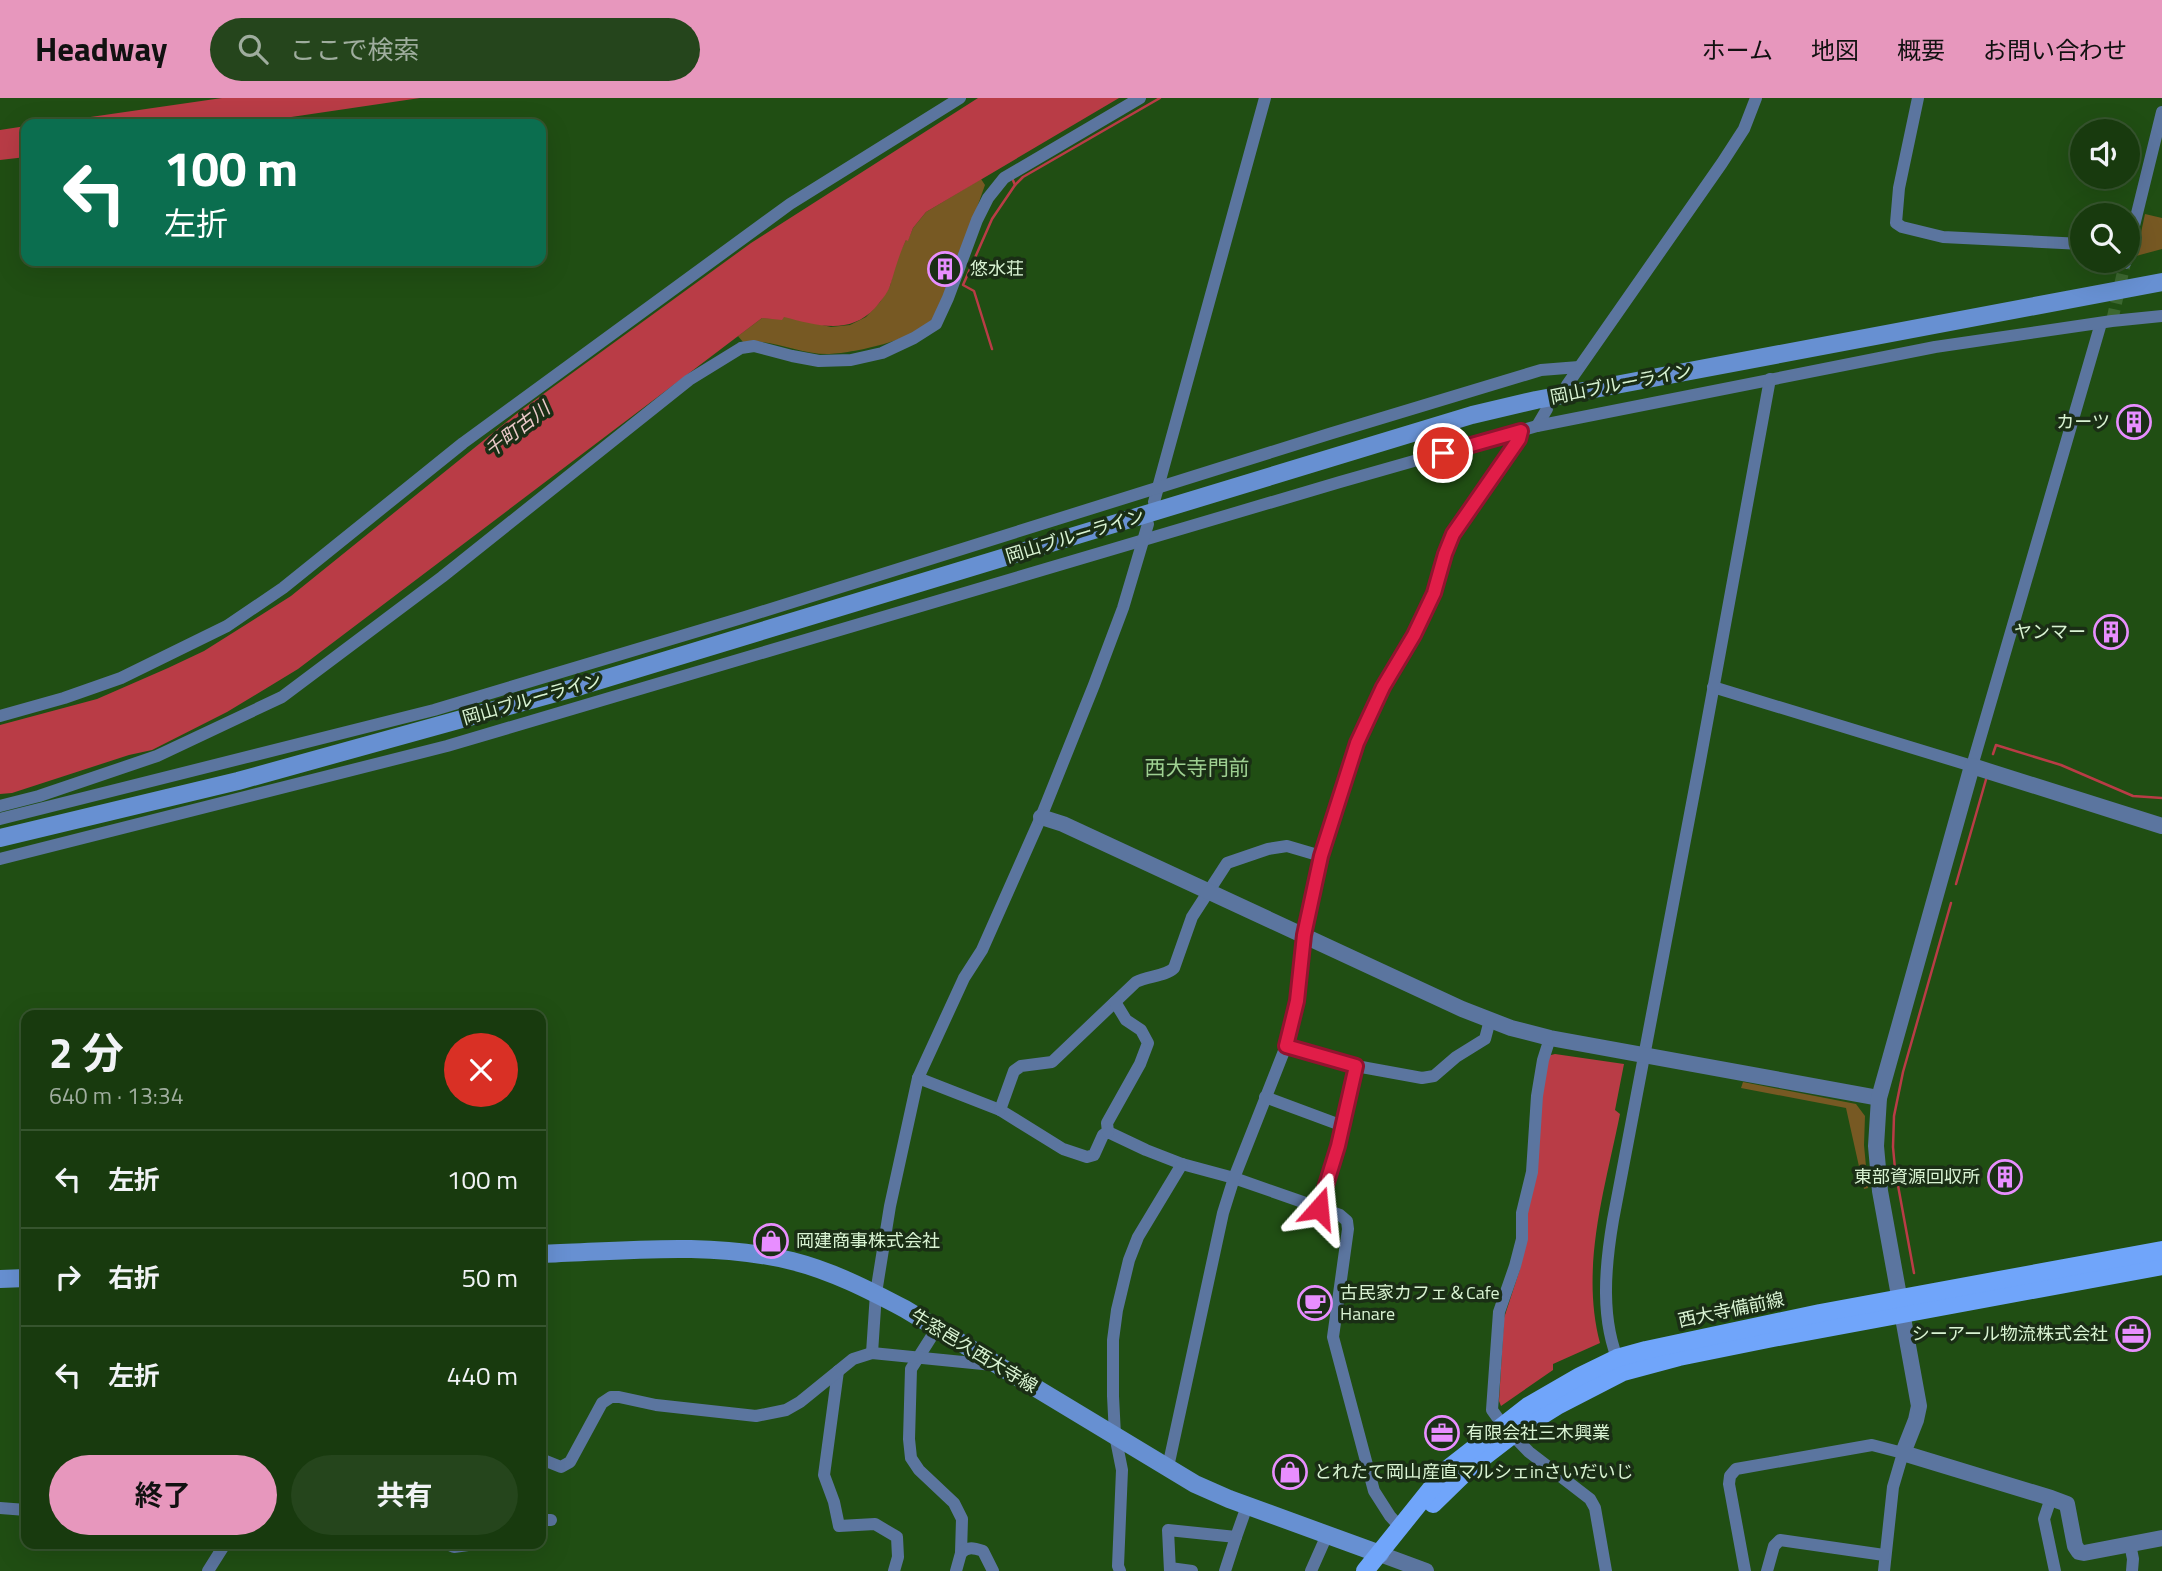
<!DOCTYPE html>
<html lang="ja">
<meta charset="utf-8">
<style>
:root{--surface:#183a0e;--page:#25451c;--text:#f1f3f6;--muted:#9fad9e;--line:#36542e;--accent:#e797bd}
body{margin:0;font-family:"Titillium Web","Noto Sans JP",sans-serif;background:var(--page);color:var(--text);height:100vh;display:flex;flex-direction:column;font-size:26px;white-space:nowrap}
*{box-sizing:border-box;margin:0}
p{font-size:23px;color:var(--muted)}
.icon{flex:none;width:38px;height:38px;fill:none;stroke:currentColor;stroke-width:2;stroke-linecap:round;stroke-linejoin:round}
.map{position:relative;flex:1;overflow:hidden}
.drawer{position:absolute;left:21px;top:912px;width:525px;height:539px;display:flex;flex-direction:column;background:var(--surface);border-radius:14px;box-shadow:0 7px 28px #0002,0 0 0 2px var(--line)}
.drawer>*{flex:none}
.banner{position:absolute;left:21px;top:21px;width:525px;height:147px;border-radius:14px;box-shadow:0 7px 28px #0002,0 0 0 2px var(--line);background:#0b6e4f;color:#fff;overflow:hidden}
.tools{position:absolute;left:2070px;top:21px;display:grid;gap:14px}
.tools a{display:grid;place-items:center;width:70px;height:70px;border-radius:50%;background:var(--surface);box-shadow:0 7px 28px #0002,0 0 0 2px var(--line);font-size:35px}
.pin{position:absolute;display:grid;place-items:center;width:60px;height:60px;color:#fff;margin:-30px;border:4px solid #fff;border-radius:50%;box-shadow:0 2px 7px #0007}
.me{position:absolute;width:77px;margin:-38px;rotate:18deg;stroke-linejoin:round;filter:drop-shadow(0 0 5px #0008)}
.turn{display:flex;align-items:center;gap:24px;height:147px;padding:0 28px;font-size:32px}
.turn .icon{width:91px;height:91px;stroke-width:2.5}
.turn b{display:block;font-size:49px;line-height:60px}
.round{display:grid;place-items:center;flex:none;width:74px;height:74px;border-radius:37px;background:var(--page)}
.headline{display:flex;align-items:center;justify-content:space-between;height:119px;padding:0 28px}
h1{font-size:42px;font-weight:700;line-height:52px}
.primary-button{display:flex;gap:14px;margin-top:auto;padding:14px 28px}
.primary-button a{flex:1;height:80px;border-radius:42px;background:var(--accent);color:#111;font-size:28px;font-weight:700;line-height:80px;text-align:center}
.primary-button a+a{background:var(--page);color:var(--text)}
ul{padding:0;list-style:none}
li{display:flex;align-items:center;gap:21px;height:98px;padding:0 28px;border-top:2px solid var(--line)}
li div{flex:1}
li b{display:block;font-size:26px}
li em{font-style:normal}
header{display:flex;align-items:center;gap:42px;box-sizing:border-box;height:98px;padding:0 35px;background:var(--accent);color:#111}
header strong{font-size:33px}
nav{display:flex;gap:38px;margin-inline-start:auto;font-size:24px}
.search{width:490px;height:63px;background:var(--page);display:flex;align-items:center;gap:18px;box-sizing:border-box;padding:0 24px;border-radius:38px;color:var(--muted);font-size:26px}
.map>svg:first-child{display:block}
.green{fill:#775923}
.water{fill:#b93c46}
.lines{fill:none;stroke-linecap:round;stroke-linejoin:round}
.stream{stroke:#b93c46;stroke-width:2.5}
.minor-tunnel{stroke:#3c6730;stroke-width:12;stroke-dasharray:12 6;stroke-linecap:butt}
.minor{stroke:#5b759f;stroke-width:12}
.tertiary{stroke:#5b759f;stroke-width:16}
.secondary{stroke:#6790d2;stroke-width:18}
.primary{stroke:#70a5fa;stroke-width:18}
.route-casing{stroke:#92132f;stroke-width:18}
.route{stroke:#e11d48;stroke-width:12}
.labels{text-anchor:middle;stroke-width:7;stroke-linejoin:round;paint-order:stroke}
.poi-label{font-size:18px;fill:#d9f3d3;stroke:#1a2e15;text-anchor:start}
.street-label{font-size:18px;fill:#d9f3d3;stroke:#1a2e15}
.water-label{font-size:19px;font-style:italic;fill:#eccaca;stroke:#1a2e15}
.quarter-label{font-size:21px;fill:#9ed091;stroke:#1a2e15}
</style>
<header>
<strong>Headway</strong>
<div class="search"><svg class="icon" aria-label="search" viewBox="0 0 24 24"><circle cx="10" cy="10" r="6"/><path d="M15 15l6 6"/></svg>ここで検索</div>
<nav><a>ホーム</a><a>地図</a><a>概要</a><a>お問い合わせ</a></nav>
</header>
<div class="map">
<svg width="2162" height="1473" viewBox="0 0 2162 1473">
<rect width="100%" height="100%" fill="#204e13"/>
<g class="green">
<path d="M981 81 985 87C975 116 964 144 954 173 948 188 942 208 932 222 918 241 851 256 827 256 799 256 771 240 743 244L738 238 762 220 782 221 783 218 831 229 850 227 866 219 880 204 890 188 896 162 906 142H908L913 130 926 114Z"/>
<path d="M2145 116 2162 120V151L2136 158Z"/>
<path d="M1743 984 1856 1006 1865 1018 1864 1047 1868 1090 1864 1091 1846 1010 1741 990Z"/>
</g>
<g class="water">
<path d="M222 0H420L244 26H42Z"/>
<path d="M978 0H1119L926 114 913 130 908 143 906 142C898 159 895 172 890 188 887 196 880 204 875 210 849 238 816 227 784 219L782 222 762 220 298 571 227 614 152 652 129 657 12 695 0 696V627L97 601 168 570 204 553 291 498 520 313 751 145Z"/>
<path d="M26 28V59L0 62V32Z"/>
<path d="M1555 956 1624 966 1615 1012 1620 1016C1605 1091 1580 1169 1600 1245L1553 1266V1272L1501 1308 1499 1303 1504 1220 1520 1171 1547 958Z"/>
</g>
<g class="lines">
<g class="stream">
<path d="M1015 87 1023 79 1160 0"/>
<path d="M992 251 974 193 963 187 992 121 1015 87 1012 80"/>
<path d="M1993 656 1996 647 2061 667 2133 698 2162 700"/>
<path d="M1956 786 1987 678"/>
<path d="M1914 1175 1895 1071 1893 1049 1894 1018 1903 974 1951 805"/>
</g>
<path class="minor-tunnel" d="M2112 223 2125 165"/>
<g class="minor">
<path d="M1918 0 1899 90 1896 125 1902 129 1943 139 2082 146"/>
<path d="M2128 152 2162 14"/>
<path d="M2125 165 2126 163"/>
<path d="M1567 287 1722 65 1744 31 1756 0"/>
<path d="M1537 328 1547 311"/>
<path d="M1154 404 1265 0"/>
<path d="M1713 589 1972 668 2101 225"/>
<path d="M0 618 64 600 121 580 227 528 283 490 463 345 790 106 960 0"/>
<path d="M0 708 39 698 157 658 282 599 442 479 689 282 741 250 754 248 792 258 819 263 851 262 882 255 914 240 936 226 948 200 977 122 988 100 1004 80 1140 0"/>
<path d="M0 721 434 612 745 519 1329 336 1541 272 1579 269"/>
<path d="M0 761 447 648 1340 384 1537 328 1935 249 2112 223 2162 218"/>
<path d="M1550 940 1543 962 1537 998 1532 1074 1522 1115V1141L1515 1168 1499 1214 1492 1312 1502 1326 1529 1354 1590 1401 1595 1410 1606 1473"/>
<path d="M1286 948 1356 968 1422 980 1434 978 1456 959 1485 941 1490 922"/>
<path d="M918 980 1000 1012 1063 1051 1087 1059 1094 1057 1103 1037 1108 1034 1146 1052 1182 1066 1234 1080 1340 1117 1347 1123 1348 1131 1333 1239 1374 1393 1390 1418 1400 1429"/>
<path d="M1265 999 1343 1028"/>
<path d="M1000 1012 1014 973 1021 968 1052 964 1136 884C1148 878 1166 878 1174 870L1192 819 1227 765 1268 751 1287 748 1321 758"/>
<path d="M1108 1034 1107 1025 1140 966 1148 945 1141 932 1126 922 1115 904"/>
<path d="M1319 1110 1338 1048 1356 968"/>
<path d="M937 1230 911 1271 909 1341 911 1360 919 1372 954 1405 962 1421 961 1455 956 1473"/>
<path d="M872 1255 876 1195 890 1108 918 980 964 880 982 852 1041 719 1094 587 1123 510 1148 426"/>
<path d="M1620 1267C1600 1222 1605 1169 1613 1122L1700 663 1770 281"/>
<path d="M838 1273 824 1377 834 1404 839 1428 875 1426 897 1439 898 1459 894 1473"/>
<path d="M541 1361 561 1369 570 1364 602 1305 611 1299H619L656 1307 756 1318 786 1312 800 1304 853 1261 872 1255 993 1267"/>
<path d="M1168 1369 1223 1115 1234 1080 1286 948 1297 903 1304 837 1321 758 1357 645 1383 589 1414 537 1434 495 1445 456 1453 436 1519 341 1521 333"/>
<path d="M2051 1400 2044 1421 2055 1473"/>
<path d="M0 1410 26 1412"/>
<path d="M541 1422H551"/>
<path d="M420 1446H429"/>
<path d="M447 1446 454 1449 475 1446"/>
<path d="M2130 1446 2133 1461 2132 1473"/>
<path d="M961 1455C968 1448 974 1450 983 1453L993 1473"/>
<path d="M1170 1470 1192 1473"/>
<path d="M208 1473 225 1446"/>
<path d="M1120 1473 1118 1468 1122 1372 1115 1337 1113 1298V1242L1117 1212 1129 1162 1138 1139 1182 1066"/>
<path d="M1170 1473 1168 1432 1236 1439 1247 1408"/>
<path d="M1225 1473 1236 1439"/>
<path d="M1311 1473 1327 1437"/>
<path d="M1745 1473 1729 1386 1730 1378 1736 1371 1872 1347 1903 1355 1893 1389 1884 1473"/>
<path d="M1767 1473 1774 1448 1780 1442 1884 1457"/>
</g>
<g class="tertiary">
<path d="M1041 719 1063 726 1462 911 1511 930 1550 940 1879 1000"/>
<path d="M2162 728 1972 668 1879 1000 1876 1048 1880 1093 1919 1308 1916 1322 1903 1355 2051 1400 2067 1406 2075 1448 2079 1454 2084 1455 2162 1440"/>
<path d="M1380 1456 1426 1473"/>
</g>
<g class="secondary">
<path d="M0 740 238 683 581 588 1472 317 1536 302 2162 184"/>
<path d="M541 1156C625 1153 710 1143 792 1163 832 1173 869 1192 905 1211L1195 1386 1229 1401 1380 1456"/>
<path d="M0 1181 26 1180"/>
</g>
<g class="primary">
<path d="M1433 1406 1472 1368 1520 1331 1557 1308 1623 1274 1679 1259 1773 1240 2162 1168"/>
<path d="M1365 1473 1446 1372 1528 1308 1580 1278 1617 1260 1646 1252 1820 1215 2162 1152"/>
</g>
</g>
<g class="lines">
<g class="route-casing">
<path id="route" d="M1319 1110 1338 1048 1356 968 1286 948 1297 903 1304 837 1321 758 1357 645 1383 589 1414 537 1434 495 1445 456 1453 436 1519 341 1521 333 1443 355"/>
</g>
<use href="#route" class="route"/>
</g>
<defs>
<g id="building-ring" transform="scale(1.75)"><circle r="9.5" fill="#1a2e15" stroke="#e88eff" stroke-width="1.5"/><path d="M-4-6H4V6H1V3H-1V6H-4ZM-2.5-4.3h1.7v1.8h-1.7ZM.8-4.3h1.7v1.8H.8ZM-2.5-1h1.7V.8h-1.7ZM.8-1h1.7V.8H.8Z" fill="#e88eff"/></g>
<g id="shop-ring" transform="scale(1.75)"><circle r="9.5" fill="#1a2e15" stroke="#e88eff" stroke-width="1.5"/><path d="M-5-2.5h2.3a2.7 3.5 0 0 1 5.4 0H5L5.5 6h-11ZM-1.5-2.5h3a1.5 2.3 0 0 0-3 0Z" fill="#e88eff"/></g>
<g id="cafe-ring" transform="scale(1.75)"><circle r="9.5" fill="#1a2e15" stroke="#e88eff" stroke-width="1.5"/><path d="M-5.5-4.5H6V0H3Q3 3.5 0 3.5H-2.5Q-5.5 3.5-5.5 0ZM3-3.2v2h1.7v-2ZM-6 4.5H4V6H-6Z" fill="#e88eff"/></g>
<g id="office-ring" transform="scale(1.75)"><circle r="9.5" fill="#1a2e15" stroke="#e88eff" stroke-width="1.5"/><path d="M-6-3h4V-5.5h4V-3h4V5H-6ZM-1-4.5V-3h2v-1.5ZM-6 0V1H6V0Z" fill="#e88eff"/></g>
</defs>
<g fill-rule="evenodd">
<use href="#building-ring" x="945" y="171"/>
<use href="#building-ring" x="2134" y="324"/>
<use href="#building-ring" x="2111" y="534"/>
<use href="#building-ring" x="2005" y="1079"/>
<use href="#shop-ring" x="771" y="1143"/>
<use href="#cafe-ring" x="1315" y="1205"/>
<use href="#office-ring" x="2133" y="1236"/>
<use href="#office-ring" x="1442" y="1335"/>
<use href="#shop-ring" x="1290" y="1374"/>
</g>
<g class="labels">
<g class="poi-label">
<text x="970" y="177">悠水荘</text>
<text x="2110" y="330" text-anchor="end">カーツ</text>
<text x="2086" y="540" text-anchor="end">ヤンマー</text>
<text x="1980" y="1085" text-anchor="end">東部資源回収所</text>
<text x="796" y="1149">岡建商事株式会社</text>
<text x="1340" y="1201">古民家カフェ＆Cafe<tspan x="1340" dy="21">Hanare</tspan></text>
<text x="2108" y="1242" text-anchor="end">シーアール物流株式会社</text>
<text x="1466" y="1341">有限会社三木興業</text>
<text x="1314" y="1380">とれたて岡山産直マルシェinさいだいじ</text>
</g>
<g class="street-label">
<text transform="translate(1621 286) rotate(-11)" y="6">岡山ブルーライン</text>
<text transform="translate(1075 438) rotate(-17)" y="6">岡山ブルーライン</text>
<text transform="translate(532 601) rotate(-16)" y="6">岡山ブルーライン</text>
<text transform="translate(1731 1212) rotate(-12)" y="6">西大寺備前線</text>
<text transform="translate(974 1253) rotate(31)" y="6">牛窓邑久西大寺線</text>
</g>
<g class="water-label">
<text transform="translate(517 331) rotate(-38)" y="7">千町古川</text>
</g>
<g class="quarter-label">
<text x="1197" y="677">西大寺門前</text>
</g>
</g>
</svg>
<div class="tools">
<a><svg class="icon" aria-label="sound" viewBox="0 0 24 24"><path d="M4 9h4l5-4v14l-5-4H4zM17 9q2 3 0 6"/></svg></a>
<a><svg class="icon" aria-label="search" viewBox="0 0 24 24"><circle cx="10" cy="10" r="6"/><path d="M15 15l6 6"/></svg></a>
</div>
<div class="pin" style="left:1443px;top:355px;background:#d93025"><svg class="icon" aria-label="arrive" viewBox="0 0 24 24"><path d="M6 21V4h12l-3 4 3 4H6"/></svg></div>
<svg class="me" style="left:1319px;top:1110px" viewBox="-20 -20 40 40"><path d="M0-17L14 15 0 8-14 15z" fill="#e11d48" stroke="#fff" stroke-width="4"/></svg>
<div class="banner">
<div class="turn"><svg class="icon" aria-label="left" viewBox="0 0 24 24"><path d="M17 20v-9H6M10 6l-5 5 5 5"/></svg><div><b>100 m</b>左折</div></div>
</div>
<section class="drawer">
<div class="headline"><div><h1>2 分</h1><p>640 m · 13:34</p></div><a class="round" style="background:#d93025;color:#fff"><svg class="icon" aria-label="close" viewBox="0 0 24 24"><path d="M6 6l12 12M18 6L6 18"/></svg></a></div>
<ul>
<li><svg class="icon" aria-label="left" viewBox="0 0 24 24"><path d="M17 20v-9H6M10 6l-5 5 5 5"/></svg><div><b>左折</b></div><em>100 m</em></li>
<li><svg class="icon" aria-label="right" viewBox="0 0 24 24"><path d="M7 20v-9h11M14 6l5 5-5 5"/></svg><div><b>右折</b></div><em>50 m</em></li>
<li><svg class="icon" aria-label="left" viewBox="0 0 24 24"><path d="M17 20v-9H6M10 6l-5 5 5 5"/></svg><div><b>左折</b></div><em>440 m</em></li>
</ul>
<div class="primary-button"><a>終了</a><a>共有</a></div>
</section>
</div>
